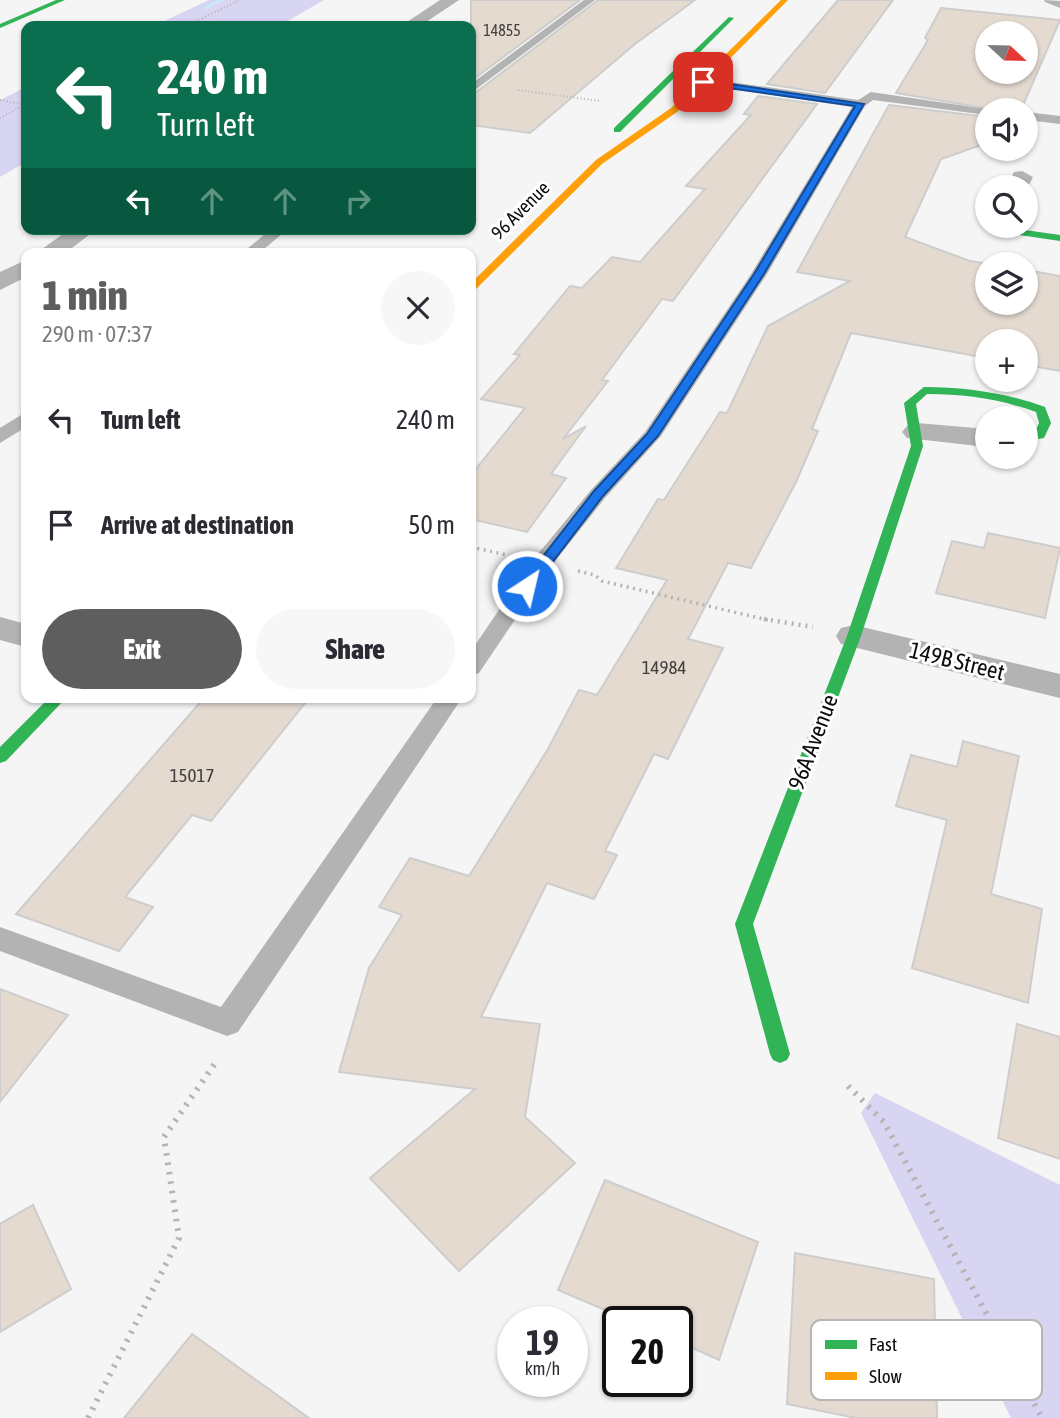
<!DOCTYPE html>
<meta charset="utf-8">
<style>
:root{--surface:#fff;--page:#f7f7f7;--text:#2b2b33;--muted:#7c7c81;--accent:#5e5e5e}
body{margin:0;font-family:"Asap Condensed",sans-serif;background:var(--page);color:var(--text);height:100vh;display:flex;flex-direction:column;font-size:26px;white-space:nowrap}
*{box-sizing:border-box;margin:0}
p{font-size:23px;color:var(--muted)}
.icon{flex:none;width:38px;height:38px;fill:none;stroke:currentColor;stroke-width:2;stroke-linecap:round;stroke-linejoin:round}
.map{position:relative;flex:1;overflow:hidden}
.panel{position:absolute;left:21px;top:248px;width:455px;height:455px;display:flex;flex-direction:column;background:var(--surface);border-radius:14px;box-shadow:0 2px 5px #0004}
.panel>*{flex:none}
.guide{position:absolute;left:21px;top:21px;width:455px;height:214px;border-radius:14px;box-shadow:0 2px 5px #0004;background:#0b6e4f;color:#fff;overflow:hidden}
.needle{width:46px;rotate:112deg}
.controls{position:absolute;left:975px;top:21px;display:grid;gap:14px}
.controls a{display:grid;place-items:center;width:63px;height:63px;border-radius:50%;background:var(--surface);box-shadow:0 2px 5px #0004;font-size:35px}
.speed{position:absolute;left:497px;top:1306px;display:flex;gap:14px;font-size:35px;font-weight:700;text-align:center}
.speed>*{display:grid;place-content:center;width:91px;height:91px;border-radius:50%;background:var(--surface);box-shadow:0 2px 5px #0004;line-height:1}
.speed small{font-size:18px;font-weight:400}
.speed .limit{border:4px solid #111;border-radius:10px;background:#fff;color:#111}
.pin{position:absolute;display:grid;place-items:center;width:60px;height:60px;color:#fff;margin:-30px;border-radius:14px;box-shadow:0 4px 10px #0006}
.me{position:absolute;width:77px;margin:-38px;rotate:35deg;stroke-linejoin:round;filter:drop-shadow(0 0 5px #0008)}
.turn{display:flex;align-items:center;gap:24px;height:147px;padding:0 21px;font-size:32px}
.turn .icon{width:91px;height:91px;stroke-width:2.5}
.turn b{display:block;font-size:49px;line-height:60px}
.lanes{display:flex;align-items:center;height:66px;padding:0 21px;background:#0003;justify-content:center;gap:35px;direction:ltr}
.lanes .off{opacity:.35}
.round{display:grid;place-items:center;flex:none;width:74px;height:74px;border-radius:37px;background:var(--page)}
.overview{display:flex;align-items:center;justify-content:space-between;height:119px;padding:0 21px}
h1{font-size:42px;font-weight:800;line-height:52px;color:var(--accent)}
.primary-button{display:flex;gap:14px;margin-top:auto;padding:14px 21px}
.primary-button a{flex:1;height:80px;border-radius:42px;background:var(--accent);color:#fff;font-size:28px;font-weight:800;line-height:80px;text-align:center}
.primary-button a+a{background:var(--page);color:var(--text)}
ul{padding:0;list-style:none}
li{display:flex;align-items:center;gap:21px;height:105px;padding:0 21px}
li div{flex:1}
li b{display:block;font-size:26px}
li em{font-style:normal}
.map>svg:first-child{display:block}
.green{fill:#d8d5f2}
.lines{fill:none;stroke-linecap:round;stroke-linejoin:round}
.stream{fill:#cae7fa;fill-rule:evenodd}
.building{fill:#e5dad0;stroke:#cdcdcd;stroke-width:2;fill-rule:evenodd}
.path-far3{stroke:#b4b4b4;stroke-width:2;stroke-dasharray:1 2.5;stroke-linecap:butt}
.path-far2{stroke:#b4b4b4;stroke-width:3.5;stroke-dasharray:2 4.5;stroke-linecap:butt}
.path-far1{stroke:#b4b4b4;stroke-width:4.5;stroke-dasharray:2 5;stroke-linecap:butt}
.path{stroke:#b4b4b4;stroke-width:6;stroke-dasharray:2.5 7;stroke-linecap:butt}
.lane{fill:#b4b3b3;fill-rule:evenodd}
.street{fill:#b4b3b3;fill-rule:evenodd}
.fast{fill:#30b455;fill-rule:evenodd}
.slow{fill:#ff9f0a;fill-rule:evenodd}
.route{fill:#1a73e8;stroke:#114b97;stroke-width:2}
.labels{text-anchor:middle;stroke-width:6;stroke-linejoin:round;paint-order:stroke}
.far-number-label{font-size:16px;fill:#42403e}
.far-street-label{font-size:19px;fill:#0c0c0d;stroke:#fff}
.number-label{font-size:19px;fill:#42403e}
.street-label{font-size:23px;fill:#0c0c0d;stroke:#fff}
.key{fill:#fff;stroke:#b6b6b6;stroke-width:2}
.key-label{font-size:19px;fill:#0c0c0d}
</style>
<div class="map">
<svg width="1060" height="1418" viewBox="0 0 1060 1418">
<rect width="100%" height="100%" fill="#f5f5f5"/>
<g class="green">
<path d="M209 0H324L279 26H154Z"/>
<path d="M26 87V162L0 177V100Z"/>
<path d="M875 1093 1060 1185V1418H1011L861 1113Z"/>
</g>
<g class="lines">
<path class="stream" d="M217 0H225L207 9 202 8Z"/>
</g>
<g class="building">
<path d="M471 0H580L471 81Z"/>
<path d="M598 0H695L635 44 530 133 471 125V96Z"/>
<path d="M838 0H893L825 93 767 84Z"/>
<path d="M941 8 1060 20 1021 110H996L896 93 928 40 925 38ZM987 33H1026V72H987Z"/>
<path d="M758 96 817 104 673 301 662 299 602 380 608 381 563 439 586 426 551 474 566 478 527 532 471 519V475L525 408 481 399 520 355 514 354 570 286 582 288 612 257 640 262 705 189 686 186 751 115 744 114Z"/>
<path d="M889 105 987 117V143L941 159 905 237 970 261 990 264H987V303H1026V270L1060 276V371L1026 365V341H987V358L851 333 812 429 818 431 796 482 751 568 728 563 688 639 723 648 668 759 654 754 605 851 617 855 594 899 547 883 481 1017 540 1024 525 1117 575 1163 459 1271 370 1178 475 1089 339 1072 369 968 402 915 379 907 410 858 469 876 548 749 579 690 597 695 667 580 616 568 658 499 664 500 720 412 727 413 768 326 850 281 797 272Z"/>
<path d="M988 533 1060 548 1045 618 936 593 952 541 984 548Z"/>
<path d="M204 698H309L211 821 192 815 125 897 153 907 119 951 16 914Z"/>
<path d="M963 741 1019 756 991 894 1042 909 1028 1003 912 968 947 820 896 806 911 755 957 767Z"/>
<path d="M0 989 68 1015 0 1102Z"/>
<path d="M1017 1024 1060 1037V1159L998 1138Z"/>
<path d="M605 1180 758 1242 719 1360 677 1341V1321H631L558 1290Z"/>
<path d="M33 1205 71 1289 0 1332V1224Z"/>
<path d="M795 1253 934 1279 937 1418H856L787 1404Z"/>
<path d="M192 1334 309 1418H124Z"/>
</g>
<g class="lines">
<g class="path-far3">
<path d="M186 26 240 0"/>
<path d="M518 90 600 101"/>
<path d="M0 100 26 105"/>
<path d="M0 118 26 104"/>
</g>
<g class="path-far2">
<path d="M471 547 507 555"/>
<path d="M578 571 595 575 602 581 772 621"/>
</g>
<path class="path-far1" d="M764 619 813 627"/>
<g class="path">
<path d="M848 1086 884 1122 1042 1418"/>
<path d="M88 1418 179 1238 164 1137 218 1059"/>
</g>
<g class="lane">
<path d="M584 0H595L471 93V84Z"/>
<path d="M1044 0 1060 1V8L1045 2Z"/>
<path d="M703 78 858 100 871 92 993 110H987V115L873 100 865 106 767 274 661 436 605 498 549 569 479 673 471 676V651L533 560 591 490 645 432 751 274 852 107 699 84V80Z"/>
<path d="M1026 112 1060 116V124L1026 120Z"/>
<path d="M271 229H288L258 254H241Z"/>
<path d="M26 412V427L0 443V428Z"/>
<path d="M437 698H462L238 1032 227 1036 0 951V927L221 1007Z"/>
</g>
<g class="street">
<path d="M440 0H459L420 26H401Z"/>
<path d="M1022 171 1033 177 1026 191V187H1006L1014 172Z"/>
<path d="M70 229H97L64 254H35Z"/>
<path d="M26 260V277L0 290V272Z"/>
<path d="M917 423 987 429V447L907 438 902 432 907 426Z"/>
<path d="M0 617 26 624V647L0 640Z"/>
<path d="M854 625 1060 674V698L841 644 836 636 841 628Z"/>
</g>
<g class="fast">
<path d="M56 0H65L0 28V24Z"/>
<path d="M729 17 734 18 620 132H614V128Z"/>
<path d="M996 226 1060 235V241L999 232 994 229Z"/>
<path d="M924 387C966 387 1006 393 1045 407L1051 423 1044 438 1026 441V433L1035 432 1039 423 1036 412C1000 399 965 394 927 394L916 404 923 446 861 636 753 924 790 1054 787 1060 780 1063 773 1060 770 1054 735 924 847 636 911 446 904 403Z"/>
<path d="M49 698H66L6 761 0 763V747Z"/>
</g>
<path class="slow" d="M781 0H788L677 112 602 164 475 290 471 291V283L596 160 671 108Z"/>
</g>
<path class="route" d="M703 80 864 104 764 274 658 436 603 496 532 589H522V583L594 491 647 434 754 274 855 106 700 84Z"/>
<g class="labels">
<g class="far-number-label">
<text x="502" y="36">14855</text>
</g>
<g class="far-street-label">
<text transform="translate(520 210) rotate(-45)" y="7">96 Avenue</text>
</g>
<g class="number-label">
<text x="664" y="674">14984</text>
<text x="192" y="782">15017</text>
</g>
<g class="street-label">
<text transform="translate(957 661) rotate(14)" y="8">149B Street</text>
<text transform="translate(813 742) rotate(-69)" y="8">96A Avenue</text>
</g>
</g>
<rect x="811" y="1320" width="231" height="80" rx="10" class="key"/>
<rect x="825" y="1340" width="32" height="9" fill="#30b455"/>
<rect x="825" y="1372" width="32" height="8" fill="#ff9f0a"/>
<g class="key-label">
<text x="869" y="1351">Fast</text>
<text x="869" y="1383">Slow</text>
</g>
</svg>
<div class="controls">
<a><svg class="needle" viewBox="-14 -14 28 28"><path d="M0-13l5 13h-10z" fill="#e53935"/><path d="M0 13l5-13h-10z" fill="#7c7c81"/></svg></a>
<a><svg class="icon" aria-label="sound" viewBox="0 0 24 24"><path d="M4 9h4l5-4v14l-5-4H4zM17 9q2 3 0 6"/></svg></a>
<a><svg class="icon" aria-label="search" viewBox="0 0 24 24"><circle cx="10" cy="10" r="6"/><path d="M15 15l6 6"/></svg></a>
<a><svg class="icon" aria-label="layers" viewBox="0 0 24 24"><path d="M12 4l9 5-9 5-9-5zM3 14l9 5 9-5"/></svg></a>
<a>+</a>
<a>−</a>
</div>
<div class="speed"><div>19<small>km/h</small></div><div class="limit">20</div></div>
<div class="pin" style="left:703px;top:82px;background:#d93025"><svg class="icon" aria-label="arrive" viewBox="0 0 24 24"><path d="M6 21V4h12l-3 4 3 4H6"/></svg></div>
<svg class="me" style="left:527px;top:586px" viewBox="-20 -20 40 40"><circle r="17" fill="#1a73e8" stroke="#fff" stroke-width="3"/><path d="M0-11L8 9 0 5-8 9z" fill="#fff"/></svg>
<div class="guide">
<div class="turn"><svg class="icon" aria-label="left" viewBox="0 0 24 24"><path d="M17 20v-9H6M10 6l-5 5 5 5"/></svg><div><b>240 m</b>Turn left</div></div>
<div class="lanes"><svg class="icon" aria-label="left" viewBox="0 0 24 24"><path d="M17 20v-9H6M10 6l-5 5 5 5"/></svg><svg class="icon off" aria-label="ahead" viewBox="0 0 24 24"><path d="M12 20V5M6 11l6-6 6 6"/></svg><svg class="icon off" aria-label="ahead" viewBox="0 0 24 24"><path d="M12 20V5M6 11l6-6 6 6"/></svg><svg class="icon off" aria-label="right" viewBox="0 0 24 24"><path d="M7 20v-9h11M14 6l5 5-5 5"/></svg></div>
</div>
<section class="panel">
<div class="overview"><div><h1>1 min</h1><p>290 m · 07:37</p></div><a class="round"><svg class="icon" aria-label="close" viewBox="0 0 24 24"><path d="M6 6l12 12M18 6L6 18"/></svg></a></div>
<ul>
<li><svg class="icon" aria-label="left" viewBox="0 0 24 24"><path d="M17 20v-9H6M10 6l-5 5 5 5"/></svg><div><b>Turn left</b></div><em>240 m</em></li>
<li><svg class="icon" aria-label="arrive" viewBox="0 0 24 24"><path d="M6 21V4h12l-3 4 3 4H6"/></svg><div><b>Arrive at destination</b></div><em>50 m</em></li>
</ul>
<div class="primary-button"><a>Exit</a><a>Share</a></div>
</section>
</div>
